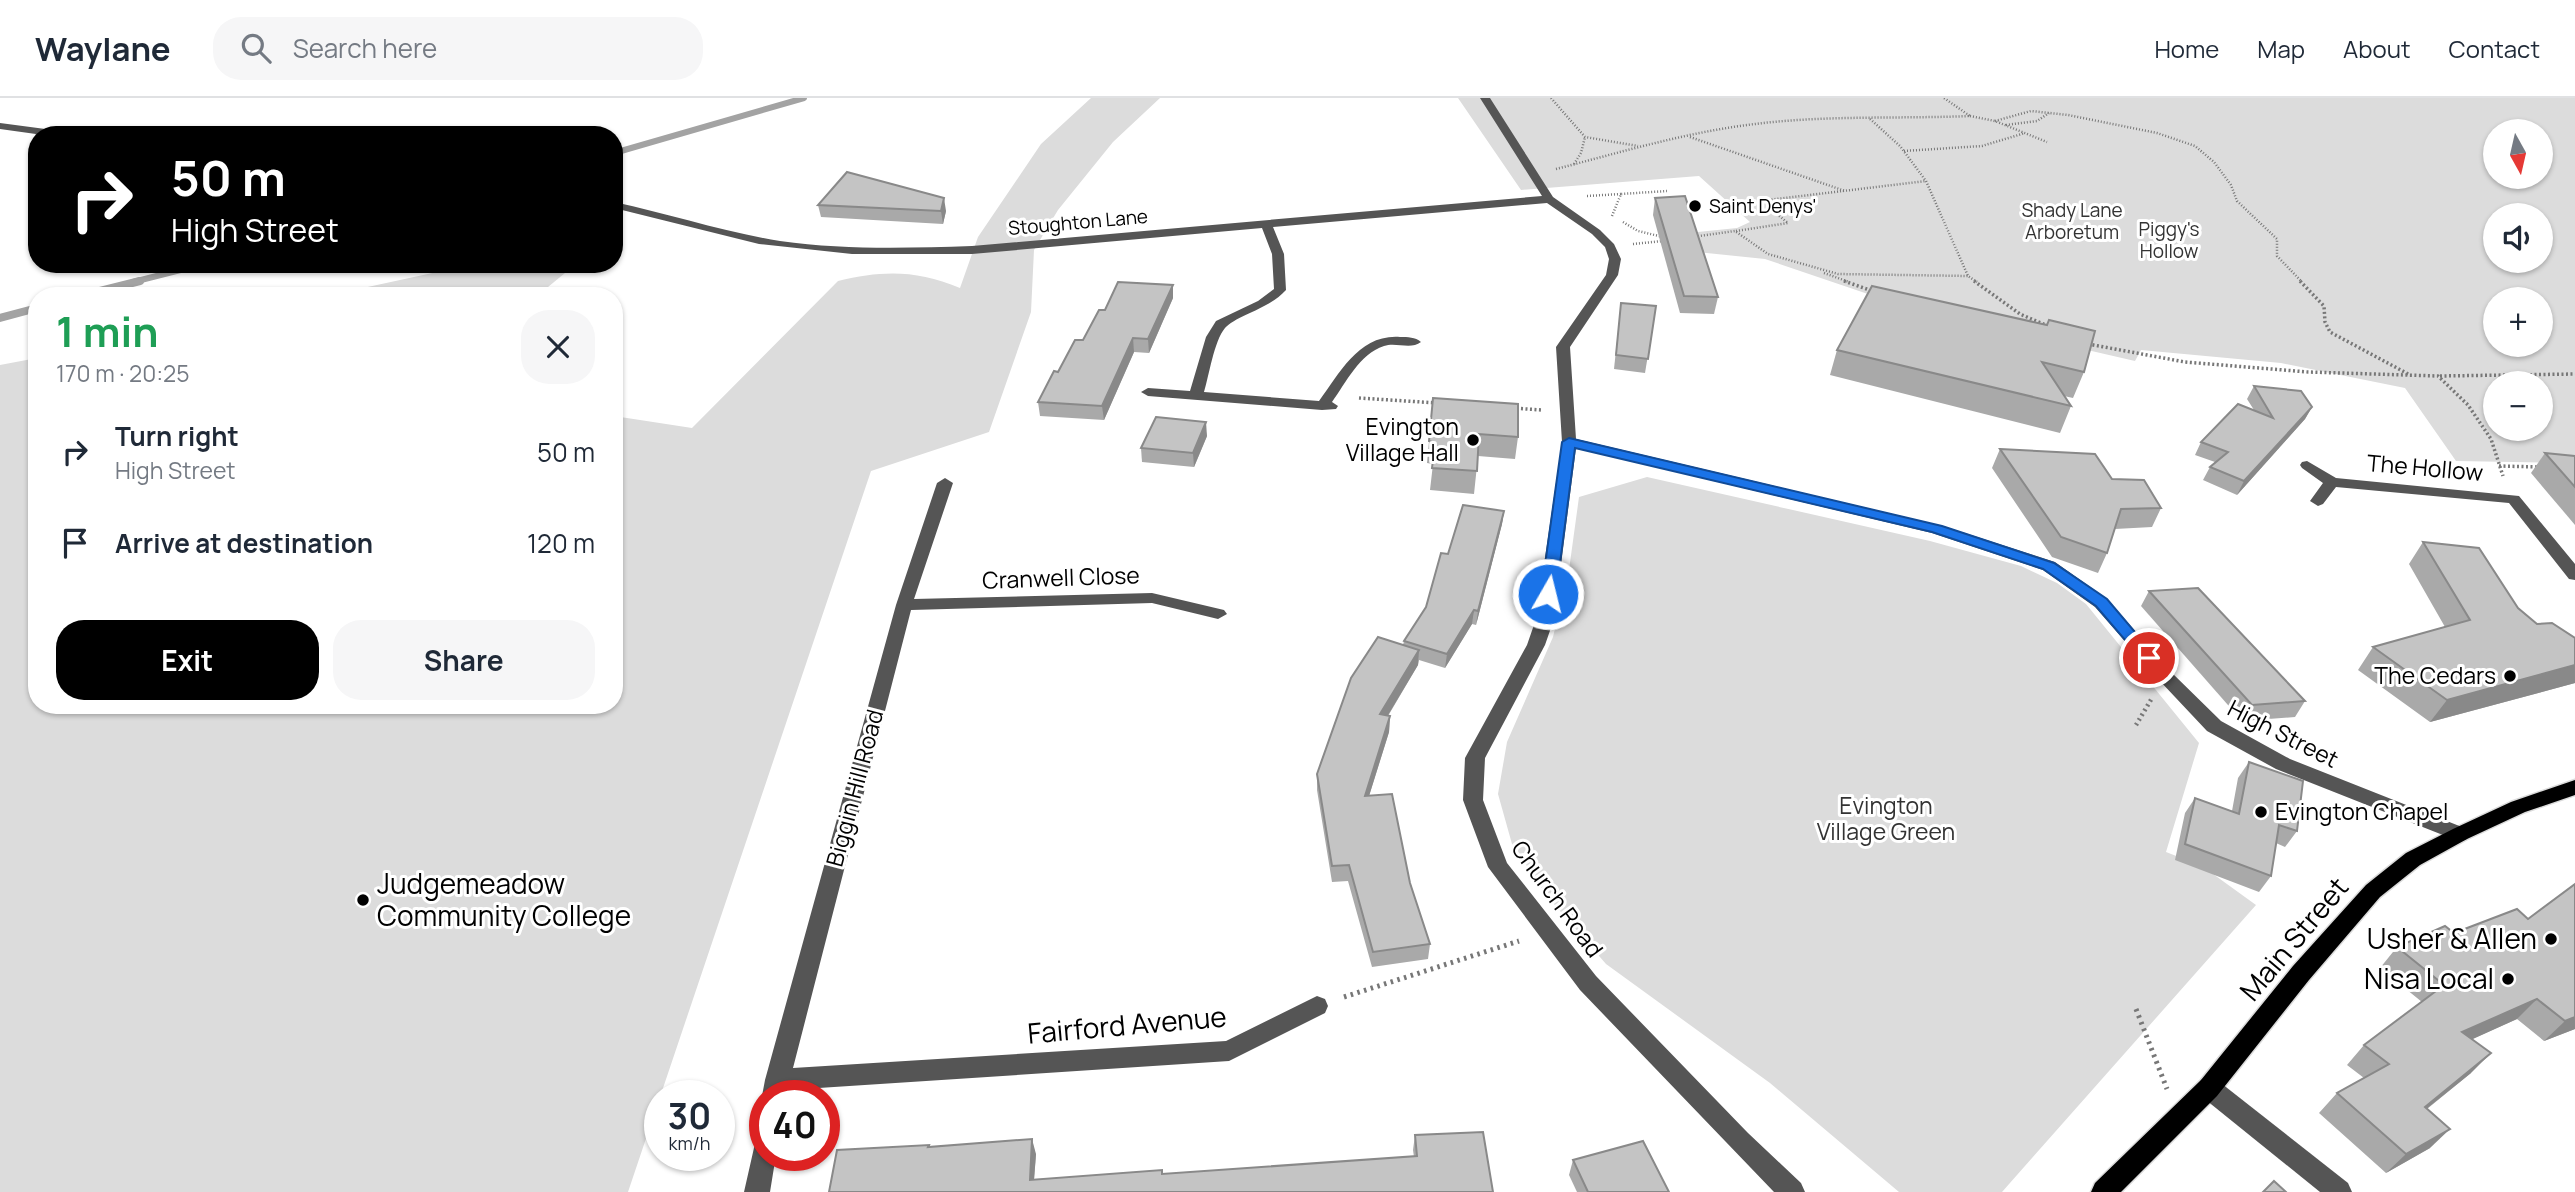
<!DOCTYPE html>
<meta charset="utf-8">
<style>
:root{--surface:#fff;--page:#f6f6f7;--text:#1f2937;--muted:#747a83;--line:#e0e1e3;--accent:#000}
body{margin:0;font-family:Manrope,sans-serif;background:var(--page);color:var(--text);height:100vh;display:flex;flex-direction:column;font-size:26px;white-space:nowrap}
*{box-sizing:border-box;margin:0}
p{font-size:23px;color:var(--muted)}
.icon{flex:none;width:38px;height:38px;fill:none;stroke:currentColor;stroke-width:2;stroke-linecap:round;stroke-linejoin:round}
.map{position:relative;flex:1;overflow:hidden}
.sheet{position:absolute;left:28px;top:189px;width:595px;height:427px;display:flex;flex-direction:column;background:var(--surface);border-radius:28px;box-shadow:0 2px 5px #0004}
.sheet>*{flex:none}
.banner{position:absolute;left:28px;top:28px;width:595px;height:147px;border-radius:28px;box-shadow:0 2px 5px #0004;background:#000;color:#fff;overflow:hidden}
.needle{width:46px;rotate:172deg}
.controls{position:absolute;left:2483px;top:21px;display:grid;gap:14px}
.controls a{display:grid;place-items:center;width:70px;height:70px;border-radius:50%;background:var(--surface);box-shadow:0 2px 5px #0004;font-size:35px}
.speed{position:absolute;left:644px;top:982px;display:flex;gap:14px;font-size:35px;font-weight:700;text-align:center}
.speed>*{display:grid;place-content:center;width:91px;height:91px;border-radius:50%;background:var(--surface);box-shadow:0 2px 5px #0004;line-height:1}
.speed small{font-size:18px;font-weight:400}
.speed .limit{border:10px solid #d22;background:#fff;color:#111}
.pin{position:absolute;display:grid;place-items:center;width:60px;height:60px;color:#fff;margin:-30px;border:4px solid #fff;border-radius:50%;box-shadow:0 2px 7px #0007}
.me{position:absolute;width:77px;margin:-38px;rotate:8deg;stroke-linejoin:round;filter:drop-shadow(0 0 5px #0008)}
.turn{display:flex;align-items:center;gap:24px;height:147px;padding:0 28px;font-size:32px}
.turn .icon{width:91px;height:91px;stroke-width:2.5}
.turn b{display:block;font-size:49px;line-height:60px}
.round{display:grid;place-items:center;flex:none;width:74px;height:74px;border-radius:28px;background:var(--page)}
.head{display:flex;align-items:center;justify-content:space-between;height:119px;padding:0 28px}
h1{font-size:42px;font-weight:700;line-height:52px;color:#1e9e55}
.button{display:flex;gap:14px;margin-top:auto;padding:14px 28px}
.button a{flex:1;height:80px;border-radius:28px;background:var(--accent);color:#fff;font-size:28px;font-weight:700;line-height:80px;text-align:center}
.button a+a{background:var(--page);color:var(--text)}
ul{padding:0;list-style:none}
li{display:flex;align-items:center;gap:21px;height:91px;padding:0 28px}
li div{flex:1}
li b{display:block;font-size:26px}
li em{font-style:normal}
header{display:flex;align-items:center;gap:42px;box-sizing:border-box;height:98px;padding:0 35px;background:var(--surface);border-bottom:2px solid var(--line)}
header strong{font-size:33px}
nav{display:flex;gap:38px;margin-inline-start:auto;font-size:24px}
.search{width:490px;height:63px;background:var(--page);display:flex;align-items:center;gap:18px;box-sizing:border-box;padding:0 24px;border-radius:28px;color:var(--muted);font-size:26px}
.map>svg:first-child{display:block}
.green{fill:#dcdcdc;fill-rule:evenodd}
.lines{fill:none;stroke-linecap:round;stroke-linejoin:round}
.stream-far1{stroke:#a3a3a3;stroke-width:6}
.stream{stroke:#a3a3a3;stroke-width:8}
.major-casing{stroke:#dbdbdb;stroke-width:3}
.path-far3{stroke:#777;stroke-width:2.5;stroke-dasharray:1 2;stroke-linecap:butt}
.path-far2{stroke:#777;stroke-width:3.5;stroke-dasharray:2 2.5;stroke-linecap:butt}
.path-far1{stroke:#777;stroke-width:4.5;stroke-dasharray:2 3.5;stroke-linecap:butt}
.path{stroke:#777;stroke-width:5;stroke-dasharray:2.5 4.5;stroke-linecap:butt}
.minor{fill:#555;fill-rule:evenodd}
.major{fill:#000;fill-rule:evenodd}
.wall{fill:#a9a9a9}
.shaded-wall{fill:#898989}
.building{fill:#c4c4c4;stroke:#898989;stroke-width:2}
.route{fill:#1a73e8;stroke:#114b97;stroke-width:2}
.poi-dot{fill:#000;stroke:#fff;stroke-width:2.5}
.labels{text-anchor:middle;stroke-width:6;stroke-linejoin:round;paint-order:stroke}
.far-poi-label{font-size:19px;fill:#000;stroke:#fff;text-anchor:start}
.far-park-label{font-size:19px;fill:#333;stroke:#fff}
.far-street-label{font-size:19px;fill:#000;stroke:#fff}
.poi-label{font-size:23px;fill:#000;stroke:#fff;text-anchor:end}
.street-label{font-size:23px;fill:#000;stroke:#fff}
.park-label{font-size:23px;fill:#333;stroke:#fff}
.near-poi-label{font-size:28px;fill:#000;stroke:#fff;text-anchor:end}
.near-street-label{font-size:28px;fill:#000;stroke:#fff}
</style>
<header>
<strong>Waylane</strong>
<div class="search"><svg class="icon" aria-label="search" viewBox="0 0 24 24"><circle cx="10" cy="10" r="6"/><path d="M15 15l6 6"/></svg>Search here</div>
<nav><a>Home</a><a>Map</a><a>About</a><a>Contact</a></nav>
</header>
<div class="map">
<svg width="2575" height="1094" viewBox="0 0 2575 1094">
<rect width="100%" height="100%" fill="#fff"/>
<g class="green">
<path d="M1091 0H1160L1113 44 1058 112 1034 152 1031 214 989 334 871 373 628 1094H0V267L37 260V607H614V318L692 330 838 183C883 172 917 172 960 190L978 139 1041 46Z"/>
<path d="M1458 0H2575V365L2456 363 2405 290 2281 265 2141 252 2135 263 1918 213 1765 161 1697 154 1688 135 1737 130 1750 124 1699 78 1521 92ZM2496 33H2541V79H2496ZM2496 117H2541V163H2496ZM2496 201H2541V247H2496ZM2496 285H2541V331H2496Z"/>
<path d="M474 166H576L537 198H326Z"/>
<path d="M1647 379 1930 443 2021 468 2057 485 2086 506 2199 645 2166 754 2202 768 2256 807 2002 1094H1899L1770 985 1606 866 1547 798 1512 746 1498 696 1507 644 1553 539 1569 472 1579 399Z"/>
</g>
<g class="lines">
<g class="stream-far1">
<path d="M614 55 804 0"/>
<path d="M133 184 204 166"/>
</g>
<g class="stream">
<path d="M80 198 140 183"/>
<path d="M0 220 37 210"/>
</g>
<g class="major-casing">
<path id="major" d="M2575 682V697L2525 714 2467 741 2420 767 2380 799 2309 882 2217 998 2121 1094H2091L2095 1085 2201 982 2293 868 2366 787 2406 755 2453 731 2511 704Z"/>
</g>
<g class="path-far3">
<path d="M1551 0 1585 39 1638 48"/>
<path d="M1970 18 1995 23 2047 44"/>
<path d="M1870 21 1900 48 1926 83 1968 178 1977 184"/>
<path d="M1995 23 2031 13 2068 17 2157 35 2195 48 2214 64 2231 87 2237 103 2277 141V158L2302 184"/>
<path d="M2006 27 2037 23 2049 15"/>
<path d="M1690 39 1845 93"/>
<path d="M1904 53 1982 48 2025 35"/>
<path d="M1574 66 1581 55 1585 39"/>
<path d="M1556 71C1622 54 1687 34 1755 26 1826 17 1898 21 1970 18L1944 0"/>
<path d="M1587 98 1621 96"/>
<path d="M1612 118 1621 96 1667 93"/>
<path d="M1623 124 1638 133 1663 139"/>
<path d="M1736 133 1788 125 1778 117 1768 102 1926 83"/>
<path d="M1692 139 1735 133 1768 156 1838 176 1968 178"/>
<path d="M1633 146 1663 143"/>
<path d="M1824 175 1849 184"/>
</g>
<g class="path-far2">
<path d="M1844 183 1875 194"/>
<path d="M1974 183 2020 216 2048 228"/>
<path d="M2300 183 2324 208 2325 224 2330 234 2410 277"/>
<path d="M2088 246 2185 264 2308 274 2438 278 2468 307 2491 341 2503 378"/>
<path d="M2440 278 2575 276"/>
<path d="M1359 300 1437 305"/>
<path d="M1512 310 1542 312"/>
<path d="M2499 368 2539 369"/>
</g>
<path class="path-far1" d="M2136 627 2152 600"/>
<g class="path">
<path d="M1344 899 1519 843"/>
<path d="M2136 911 2167 991"/>
</g>
<g class="minor">
<path d="M1480 0H1490L1553 99 1600 132 1614 146 1621 161 1618 177 1570 249 1576 341 1943 428 2055 464 2107 501 2171 574 2221 623 2290 661 2467 731 2470 736 2467 741 2460 744 2453 741 2276 671 2207 633 2159 582 2095 509 2043 472 1932 435 1576 350 1554 521 1545 547 1485 660 1483 702 1507 765 1596 878 1748 1035 1801 1085 1805 1094H1774L1580 892 1488 769 1463 702 1465 660 1527 547 1536 521 1562 344 1556 249 1606 177 1609 161 1605 149 1592 136 1547 105 1273 129 1284 156 1286 192C1269 211 1237 217 1225 230 1214 243 1209 278 1204 294L1319 303C1340 275 1359 236 1400 239 1408 239 1415 239 1421 244 1411 252 1396 244 1384 248 1359 256 1346 285 1332 304L1338 308 1336 311 1322 312 1148 298 1141 294 1148 290 1190 293 1206 239 1216 223 1258 203 1274 191 1272 156 1262 130 972 156H852L759 146 614 110V104C670 116 724 134 780 143 844 152 908 150 972 148L1542 98Z"/>
<path d="M0 25 68 34 73 37H43L0 31Z"/>
<path d="M2307 363 2336 380 2519 398 2575 466V482L2569 481 2509 405 2336 389 2323 406 2318 408 2310 403 2323 385 2302 370 2300 367 2302 364Z"/>
<path d="M945 380 953 385 914 501 1152 495 1224 512 1227 516 1218 521 1152 505 911 512 793 970 1226 943 1317 898 1325 901 1328 908 1325 915 1229 963 788 992 786 998H765V1004L762 998 765 982 896 507 937 385Z"/>
<path d="M2209 979 2217 982 2348 1085 2352 1094H2320L2201 998 2197 990 2201 982Z"/>
<path d="M765 1038V1057H776L770 1094H744L756 1041Z"/>
</g>
<use href="#major" class="major"/>
</g>
<g class="wall">
<path d="M1655 100 1718 199 1714 216 1680 215 1653 117Z"/>
<path d="M818 107 946 113 943 126 821 119Z"/>
<path d="M1872 188 2084 274 2073 300 2064 298 2071 308 2060 335 1830 277 1837 252Z"/>
<path d="M1173 200 1149 255 1134 254 1104 322 1040 318 1038 304 1058 274 1105 212Z"/>
<path d="M1621 205 1656 208 1645 275 1614 271Z"/>
<path d="M2254 288 2312 309 2305 321 2237 397 2203 382 2210 369 2215 364 2195 357 2201 344 2254 312 2247 301Z"/>
<path d="M1433 300 1518 339 1515 361 1478 358 1474 396 1430 392 1433 366 1427 365Z"/>
<path d="M1207 338 1194 369 1142 364 1141 350Z"/>
<path d="M2000 351 2112 381 2161 410 2152 429 2115 431 2107 455 2098 475 2052 459 1992 370Z"/>
<path d="M2545 355 2575 358V427L2531 375Z"/>
<path d="M1504 413 1502 426 1476 527 1472 526 1445 570 1419 562 1418 567 1388 618H1390L1389 634 1369 698 1410 785 1430 846 1428 861 1372 869 1348 783 1332 784 1317 692V676L1403 547 1404 543 1426 509 1448 456Z"/>
<path d="M2423 444 2518 510 2537 526 2575 540V585L2430 624 2358 572 2373 549 2445 529 2409 466Z"/>
<path d="M2149 493 2305 603 2295 619 2242 623 2141 508Z"/>
<path d="M2249 664 2297 733 2285 749 2276 745 2271 778 2259 794 2175 762 2185 715 2195 700 2232 713 2238 680Z"/>
<path d="M2528 821 2575 931 2544 943 2517 921 2472 941 2471 975 2427 1011 2430 1050 2386 1075 2319 1015 2337 995 2364 980 2347 967 2364 947 2422 904 2380 870 2397 849 2454 835Z"/>
<path d="M1415 1037 1493 1094H829L929 1047V1049L1036 1056 1034 1082 1162 1076 1414 1059 1413 1052Z"/>
<path d="M1573 1062 1669 1094H1577L1569 1077Z"/>
</g>
<g class="shaded-wall">
<path d="M944 100 946 113 943 126 941 113Z"/>
<path d="M1173 187V200L1149 255 1148 241Z"/>
<path d="M1133 240 1134 254 1104 322 1102 308Z"/>
<path d="M2312 309 2305 321 2237 397 2244 383Z"/>
<path d="M1206 324 1207 338 1194 369 1193 355Z"/>
<path d="M1504 413 1502 426 1476 527 1478 513Z"/>
<path d="M1474 512 1472 526 1445 570 1447 556Z"/>
<path d="M1419 552 1418 567 1379 632 1380 616Z"/>
<path d="M2575 567V585L2430 624 2447 602Z"/>
<path d="M1390 618 1389 634 1364 714 1365 698Z"/>
<path d="M2537 901 2517 921 2442 955 2462 934Z"/>
<path d="M2575 919V931L2544 943 2565 923Z"/>
<path d="M2491 955 2471 975 2405 1028 2425 1009Z"/>
<path d="M2450 1031 2430 1050 2386 1075 2406 1056Z"/>
<path d="M1032 1041 1036 1056 1033 1094 1030 1082Z"/>
</g>
<g class="building">
<path d="M847 74 944 100 941 113 818 107Z"/>
<path d="M1685 98 1718 199 1684 198 1655 100Z"/>
<path d="M1118 184 1173 187 1148 241 1133 240 1102 308 1038 304 1054 273 1058 274 1075 242H1083L1099 212H1105Z"/>
<path d="M1872 188 2047 227 2049 222 2095 233 2084 274 2042 264 2071 308 1837 252Z"/>
<path d="M1621 205 1656 208 1648 261 1616 257Z"/>
<path d="M2254 288 2301 293 2312 309 2244 383 2210 369 2228 354 2201 344 2238 306 2273 320Z"/>
<path d="M1433 300 1518 306V339L1479 336 1477 373 1432 370 1435 345 1429 343Z"/>
<path d="M1156 319 1206 324 1193 355 1141 350Z"/>
<path d="M2000 351 2095 356 2112 381 2144 382 2161 410 2121 411 2107 455 2061 439Z"/>
<path d="M2545 355 2575 358V389Z"/>
<path d="M1463 407 1504 413 1478 513 1474 512 1447 556 1404 543 1426 509 1441 455 1448 456Z"/>
<path d="M2423 444 2479 450 2518 510 2537 526 2552 525 2575 540V567L2447 602 2373 549 2470 522Z"/>
<path d="M2198 490 2305 603 2252 607 2149 493Z"/>
<path d="M1378 539 1419 552 1380 616 1390 618 1365 698 1392 696 1410 785 1430 846 1373 854 1349 767 1332 768 1317 676 1351 580Z"/>
<path d="M2249 664 2303 683 2297 733 2279 727 2271 778 2185 746 2195 700 2239 716Z"/>
<path d="M2575 786V919L2565 923 2537 901 2462 934 2491 955 2425 1009 2450 1031 2406 1056 2337 995 2389 966 2364 947 2444 887 2397 849 2445 828 2454 835 2517 811 2528 821Z"/>
<path d="M1483 1034 1493 1094H829L837 1052 929 1047 928 1049 1032 1041 1030 1082 1162 1072V1076L1417 1058 1415 1037Z"/>
<path d="M1643 1043 1669 1094H1588L1573 1062Z"/>
<path d="M2274 1083 2286 1094H2263Z"/>
</g>
<path class="route" d="M1569 340 1942 428 2054 465 2107 501 2157 560 2155 563H2143L2096 508 2043 471 1932 434 1575 350 1556 496 1548 501 1543 500 1541 496 1562 344Z"/>
<g class="poi-dot">
<circle cx="1695" cy="108" r="7"/>
<circle cx="1473" cy="342" r="7"/>
<circle cx="2510" cy="578" r="7"/>
<circle cx="2261" cy="714" r="7"/>
<circle cx="363" cy="802" r="7"/>
<circle cx="2551" cy="841" r="7"/>
<circle cx="2508" cy="881" r="7"/>
</g>
<g class="labels">
<g class="far-poi-label">
<text x="1709" y="115">Saint Denys'</text>
</g>
<g class="far-park-label">
<text x="2072" y="119">Shady Lane<tspan x="2072" dy="22">Arboretum</tspan></text>
<text x="2169" y="138">Piggy's<tspan x="2169" dy="22">Hollow</tspan></text>
</g>
<g class="far-street-label">
<text transform="translate(1078 124) rotate(-5)" y="7">Stoughton Lane</text>
</g>
<g class="poi-label">
<text x="1459" y="337">Evington<tspan x="1459" dy="26">Village Hall</tspan></text>
<text x="2496" y="586">The Cedars</text>
<text x="2275" y="722" text-anchor="start">Evington Chapel</text>
</g>
<g class="street-label">
<text transform="translate(2425 370) rotate(5)" y="8">The Hollow</text>
<text transform="translate(1061 480) rotate(-2)" y="8">Cranwell Close</text>
<text transform="translate(2283 636) rotate(27)" y="8">High Street</text>
<text transform="translate(855 690) rotate(-75)" y="8">Biggin Hill Road</text>
<text transform="translate(1557 801) rotate(54)" y="8">Church Road</text>
</g>
<g class="park-label">
<text x="1886" y="716">Evington<tspan x="1886" dy="26">Village Green</tspan></text>
</g>
<g class="near-poi-label">
<text x="377" y="796" text-anchor="start">Judgemeadow<tspan x="377" dy="32">Community College</tspan></text>
<text x="2537" y="851">Usher &amp; Allen</text>
<text x="2494" y="891">Nisa Local</text>
</g>
<g class="near-street-label">
<text transform="translate(2294 841) rotate(-50)" y="10">Main Street</text>
<text transform="translate(1127 927) rotate(-5)" y="10">Fairford Avenue</text>
</g>
</g>
</svg>
<div class="controls">
<a><svg class="needle" viewBox="-14 -14 28 28"><path d="M0-13l5 13h-10z" fill="#e53935"/><path d="M0 13l5-13h-10z" fill="#747a83"/></svg></a>
<a><svg class="icon" aria-label="sound" viewBox="0 0 24 24"><path d="M4 9h4l5-4v14l-5-4H4zM17 9q2 3 0 6"/></svg></a>
<a>+</a>
<a>−</a>
</div>
<div class="speed"><div>30<small>km/h</small></div><div class="limit">40</div></div>
<div class="pin" style="left:2149px;top:560px;background:#d93025"><svg class="icon" aria-label="arrive" viewBox="0 0 24 24"><path d="M6 21V4h12l-3 4 3 4H6"/></svg></div>
<svg class="me" style="left:1548px;top:496px" viewBox="-20 -20 40 40"><circle r="17" fill="#1a73e8" stroke="#fff" stroke-width="3"/><path d="M0-11L8 9 0 5-8 9z" fill="#fff"/></svg>
<div class="banner">
<div class="turn"><svg class="icon" aria-label="right" viewBox="0 0 24 24"><path d="M7 20v-9h11M14 6l5 5-5 5"/></svg><div><b>50 m</b>High Street</div></div>
</div>
<section class="sheet">
<div class="head"><div><h1>1 min</h1><p>170 m · 20:25</p></div><a class="round"><svg class="icon" aria-label="close" viewBox="0 0 24 24"><path d="M6 6l12 12M18 6L6 18"/></svg></a></div>
<ul>
<li><svg class="icon" aria-label="right" viewBox="0 0 24 24"><path d="M7 20v-9h11M14 6l5 5-5 5"/></svg><div><b>Turn right</b><p>High Street</p></div><em>50 m</em></li>
<li><svg class="icon" aria-label="arrive" viewBox="0 0 24 24"><path d="M6 21V4h12l-3 4 3 4H6"/></svg><div><b>Arrive at destination</b></div><em>120 m</em></li>
</ul>
<div class="button"><a>Exit</a><a>Share</a></div>
</section>
</div>
